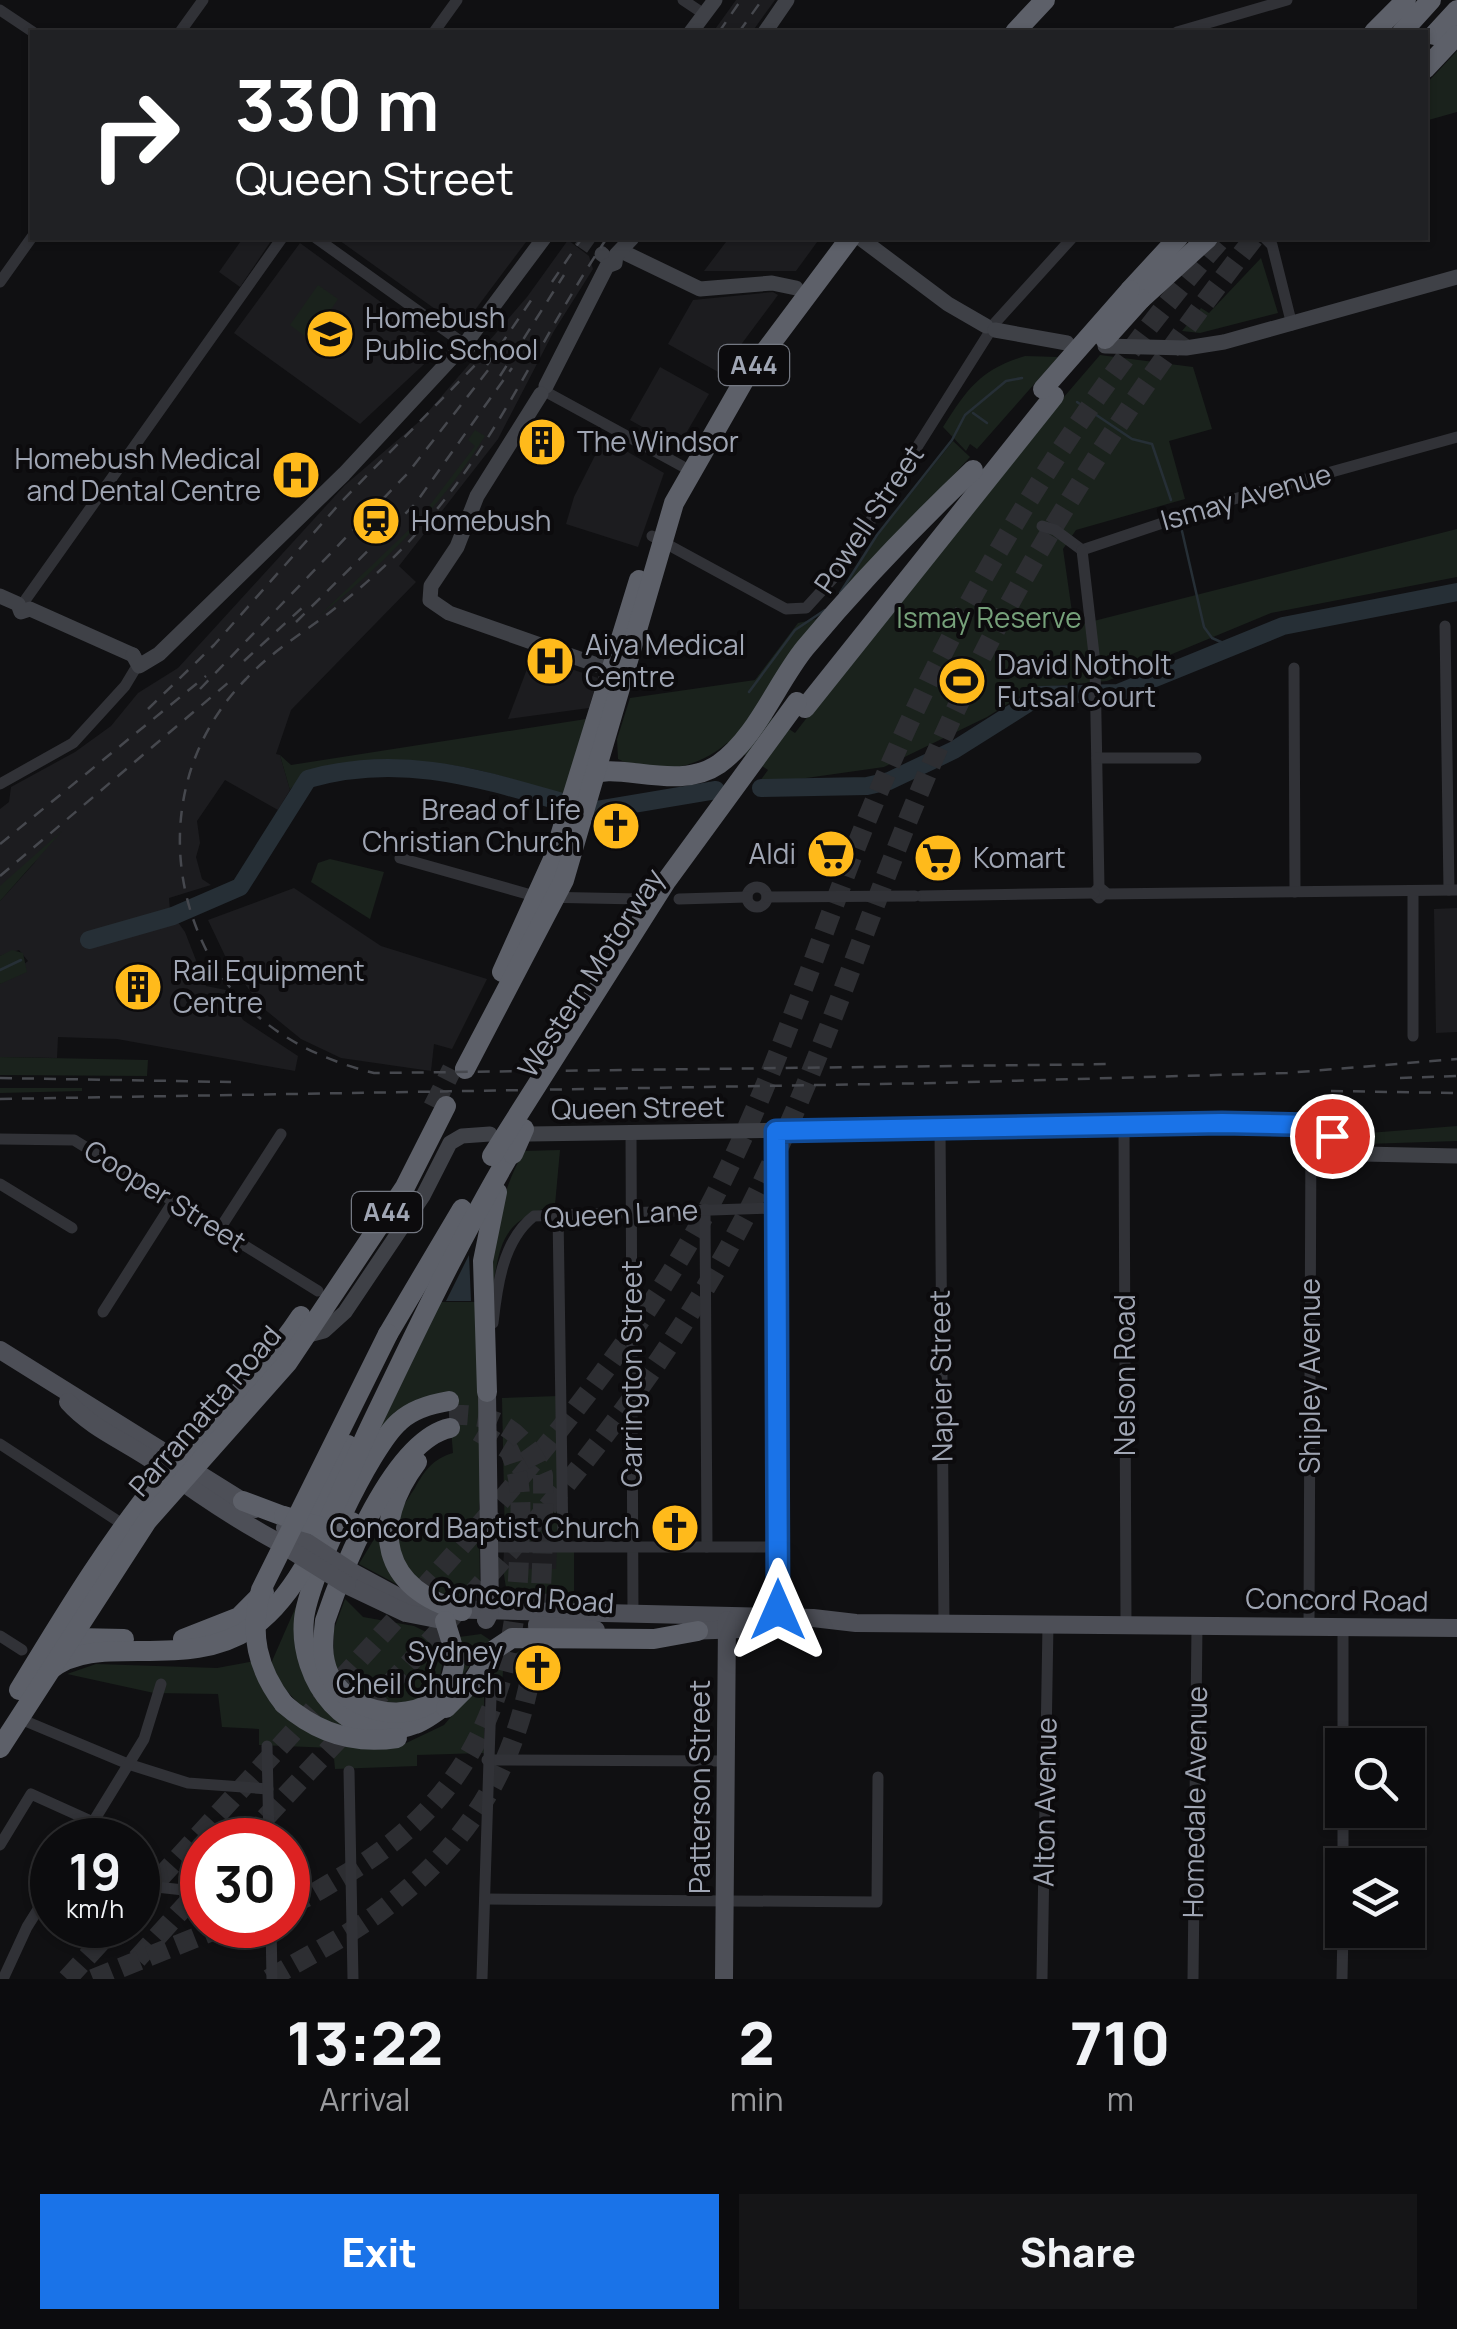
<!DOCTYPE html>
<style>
:root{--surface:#0c0c0e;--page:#151517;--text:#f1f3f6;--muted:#9a9b9e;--line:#2c2c2e;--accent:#1a73e8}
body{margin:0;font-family:Manrope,sans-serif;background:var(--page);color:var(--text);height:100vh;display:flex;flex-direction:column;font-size:38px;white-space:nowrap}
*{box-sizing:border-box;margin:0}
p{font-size:32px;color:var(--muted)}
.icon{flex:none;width:55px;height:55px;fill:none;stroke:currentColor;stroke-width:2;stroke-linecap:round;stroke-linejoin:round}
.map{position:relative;height:1979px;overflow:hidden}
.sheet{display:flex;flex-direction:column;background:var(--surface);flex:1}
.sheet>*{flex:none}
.hud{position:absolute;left:30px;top:30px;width:1398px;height:210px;border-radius:0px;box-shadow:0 2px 8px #0004,0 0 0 2px var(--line);background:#202124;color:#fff;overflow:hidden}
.buttons{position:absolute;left:1325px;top:1728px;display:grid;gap:20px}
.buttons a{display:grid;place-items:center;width:100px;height:100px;border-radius:0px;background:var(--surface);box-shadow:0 2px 8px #0004,0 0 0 2px var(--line);font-size:50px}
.speed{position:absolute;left:30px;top:1818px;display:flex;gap:20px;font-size:50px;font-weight:700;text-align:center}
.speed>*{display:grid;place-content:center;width:130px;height:130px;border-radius:50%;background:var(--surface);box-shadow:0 2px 8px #0004,0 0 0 2px var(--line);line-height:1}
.speed small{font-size:25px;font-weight:400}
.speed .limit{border:15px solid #d22;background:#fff;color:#111}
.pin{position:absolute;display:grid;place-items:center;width:85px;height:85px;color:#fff;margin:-42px;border:5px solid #fff;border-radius:50%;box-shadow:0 2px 10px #0007}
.me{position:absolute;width:110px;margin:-55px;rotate:0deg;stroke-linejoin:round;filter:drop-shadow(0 0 8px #0008)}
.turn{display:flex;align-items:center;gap:35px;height:210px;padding:0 40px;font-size:45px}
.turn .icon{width:130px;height:130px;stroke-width:2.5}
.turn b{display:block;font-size:70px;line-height:85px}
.eta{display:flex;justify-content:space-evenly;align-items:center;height:170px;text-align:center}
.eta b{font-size:60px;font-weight:800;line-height:70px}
.action{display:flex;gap:20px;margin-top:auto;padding:20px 40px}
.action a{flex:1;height:115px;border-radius:0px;background:var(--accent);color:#fff;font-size:40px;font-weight:800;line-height:115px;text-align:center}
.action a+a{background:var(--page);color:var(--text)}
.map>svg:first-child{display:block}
.built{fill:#1c1c1f}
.green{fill:#1a221c}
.water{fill:#262f36}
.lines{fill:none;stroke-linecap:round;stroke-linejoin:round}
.stream{stroke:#262f36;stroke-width:2.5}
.river{stroke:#262f36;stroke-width:18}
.secondary-tunnel{stroke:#2d2e32;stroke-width:15;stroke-dasharray:15 8;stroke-linecap:butt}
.highway-tunnel{stroke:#2d2e32;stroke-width:20;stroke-dasharray:20 10;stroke-linecap:butt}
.street{stroke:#313237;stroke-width:11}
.secondary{stroke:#3f4147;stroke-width:15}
.primary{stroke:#4d4f57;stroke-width:18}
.highway{stroke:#5d6069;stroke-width:20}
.rail{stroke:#46484e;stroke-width:2.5;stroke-dasharray:12 10;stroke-linecap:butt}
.primary-bridge{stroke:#4d4f57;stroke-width:18}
.highway-bridge{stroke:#5d6069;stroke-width:20}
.route-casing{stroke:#114b97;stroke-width:25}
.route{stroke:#1a73e8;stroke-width:18}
.labels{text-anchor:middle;stroke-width:8;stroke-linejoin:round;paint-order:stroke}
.shield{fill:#0c0b0d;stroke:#747882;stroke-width:2.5}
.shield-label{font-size:25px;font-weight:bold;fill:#a0a6b4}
.poi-label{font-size:28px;fill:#a0a6b4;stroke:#0c0b0d;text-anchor:start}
.street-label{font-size:28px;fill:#a0a6b4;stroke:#0c0b0d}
.park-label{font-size:28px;fill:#76a17a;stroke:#0c0b0d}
</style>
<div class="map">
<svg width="1457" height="1979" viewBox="0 0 1457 1979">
<rect width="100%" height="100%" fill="#101012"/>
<g class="built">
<path d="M736 0H775L752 32H713Z"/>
<path d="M243 238H273L240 287 219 272Z"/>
<path d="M336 238H529L466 322 456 324Z"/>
<path d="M729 238H820L796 271H704Z"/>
<path d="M568 240 589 256 593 269 554 331 498 439 399 566 416 582 291 710 276 754 280 755 290 790 278 810 225 780 197 821 200 843 196 857 202 879 211 885 169 898 170 911 185 932 206 986 226 990 243 1020 298 1056 295 1071 117 1039 58 1037 57 1058 0 1057V984L28 961 19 950 0 956V901L37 860 0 896V809L9 802 11 787 75 752 111 726 138 693 178 668 345 485 421 420 527 297Z"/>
<path d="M300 243 426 335 436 353 360 424 234 333Z"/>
<path d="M773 292 778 295 720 373 668 344 693 300Z"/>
<path d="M660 367 709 394 678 447 630 420Z"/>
<path d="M604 438 664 473 638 547 566 524 574 497Z"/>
<path d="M532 656 598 678 589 708 508 719Z"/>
<path d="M294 888 381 946 487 979 452 1049 434 1044 431 1071 341 1058 301 1039 263 1008 227 960 208 920Z"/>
<path d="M1457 908V1032L1436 1033 1434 909Z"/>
<path d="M557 1548V1569H503L504 1550Z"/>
</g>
<g class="green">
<path d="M1457 51V112L1425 121V85Z"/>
<path d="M1261 258 1278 313 1200 333 1182 331 1201 308 1209 313Z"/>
<path d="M318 285 338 299 310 340 290 325Z"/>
<path d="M1100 355 1193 367 1212 429 1169 441 1185 499 1076 530 1063 549 1074 626 1457 529V577L1271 613 1107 681 1033 688 987 717 884 767 757 785 768 770 727 743C697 769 654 777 618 759L617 739 630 698 755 680 798 623 816 619 840 595 878 535 953 441 970 457 811 631 756 707 795 733 972 504Z"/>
<path d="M1025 356 1058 357 977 449 970 444 966 451 943 427C968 388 980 370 1025 356Z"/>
<path d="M475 430 485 436C441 507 384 564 319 616L417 522 475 446 468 440Z"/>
<path d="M586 719 564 794C527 784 490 771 452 765 419 759 307 762 290 790L280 755 291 765Z"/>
<path d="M62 831 0 901V886Z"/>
<path d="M330 859 384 872 370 919 311 882 318 863Z"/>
<path d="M12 950 23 953 27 972 0 984V956Z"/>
<path d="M0 1057 148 1060 147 1076 0 1075Z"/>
<path d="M0 1088H82V1091L0 1093Z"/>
<path d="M1457 1126V1141L1366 1144 1356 1134Z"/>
<path d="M560 1150 555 1205C502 1221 500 1241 492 1294 488 1245 500 1194 524 1151Z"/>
<path d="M441 1302H477L483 1482 479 1506 480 1594 472 1602C429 1598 384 1564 399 1515 402 1506 410 1496 415 1488 424 1471 434 1458 453 1453L448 1394 377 1434Z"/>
<path d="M558 1396 559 1542 505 1541 502 1398Z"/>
<path d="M382 1526 401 1585 400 1586 359 1564Z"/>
<path d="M557 1548H574V1605L508 1600 503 1569H556Z"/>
<path d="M301 1595 300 1634 362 1730C318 1730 293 1701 269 1668Z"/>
<path d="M345 1599 363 1617 414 1626 446 1642 438 1689 415 1704 361 1700 333 1666 334 1629Z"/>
<path d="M481 1634 490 1640 458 1681 459 1637Z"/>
<path d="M524 1648 503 1671 502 1685 484 1695V1753L417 1755V1766L335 1769 333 1748 259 1745V1729L222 1727 218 1694 154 1693 67 1674 96 1664 217 1668 255 1661 280 1707 402 1745 444 1725 492 1668Z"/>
</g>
<path class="water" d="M469 1255 471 1301H446Z"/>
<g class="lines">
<g class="stream">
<path d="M1077 402 1132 439 1152 444 1171 500"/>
<path d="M973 413 987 423"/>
<path d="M1182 531 1204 627 1212 638 1230 646"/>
<path d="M840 593 877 535 952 440 965 415 1006 381 1022 378"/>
<path d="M749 692 795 630 825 610"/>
<path d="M0 970 21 960"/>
</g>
<g class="river">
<path d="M761 788 867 786 889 781 954 750 1041 695 1118 693 1283 626 1457 592"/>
<path d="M597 810 716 790"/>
<path d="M89 940 173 916 240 887 308 779C398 753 475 777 562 802"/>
</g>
<path class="secondary-tunnel" d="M579 238 602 254"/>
<g class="highway-tunnel">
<path d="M433 1107 452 1069"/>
<path d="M245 1840C412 1657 596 1480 720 1263 814 1099 859 930 933 760 1016 569 1127 401 1254 238"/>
<path d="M138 1902C226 1805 315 1709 403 1611 511 1492 617 1370 697 1229 763 1110 804 983 852 857 940 630 1062 421 1222 238"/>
<path d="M288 1905C306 1899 324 1887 341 1877 467 1805 516 1696 519 1555 520 1520 525 1483 509 1450L474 1429"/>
<path d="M137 1959 202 1887"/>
<path d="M67 1979 116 1925"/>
<path d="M93 1979 227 1925"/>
<path d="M269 1979C303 1958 341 1940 374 1916 536 1797 544 1661 543 1475 524 1431 498 1413 449 1415"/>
</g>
<g class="street">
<path d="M683 0 704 14"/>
<path d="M0 10 33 32"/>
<path d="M180 32 203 0"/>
<path d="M434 32 457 0"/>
<path d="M1177 32 1287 0"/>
<path d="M316 238 460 341"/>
<path d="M1265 238 1272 245 1292 325"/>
<path d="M0 282 32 237"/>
<path d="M994 324 1072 238"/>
<path d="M548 393 691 471"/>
<path d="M1042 526 1055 530 1082 550"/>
<path d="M652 536 786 609 806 608 837 574 989 333"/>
<path d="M1082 550 1234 499 1457 437"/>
<path d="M1082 550 1095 663 1099 887 1094 893 1099 898 1105 892 1099 887"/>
<path d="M26 599 282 238"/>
<path d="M1445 626 1449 890"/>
<path d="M1294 668 1295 892"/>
<path d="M1097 758H1196"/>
<path d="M0 784 73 743 125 686 137 666"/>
<path d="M400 858 538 897 640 899"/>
<circle cx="757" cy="897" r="10"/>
<path d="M1413 891V1036"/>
<path d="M1104 894 1457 890"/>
<path d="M921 896 1094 893"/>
<path d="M767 897 915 896"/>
<path d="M679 899 747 897"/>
<path d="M1124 1125 1126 1625"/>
<path d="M940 1129 944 1624"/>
<path d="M776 1131 779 1622"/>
<path d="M631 1133 633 1616"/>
<path d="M0 1139 74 1140 318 1291"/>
<path d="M0 1184 72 1228"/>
<path d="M705 1209 707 1547"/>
<path d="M558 1213 563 1545"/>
<path d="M219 1230 281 1134"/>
<path d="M103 1312 173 1202"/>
<path d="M493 1323C497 1286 503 1240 534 1216L774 1208"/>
<path d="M0 1444 124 1525"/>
<path d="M489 1547H778"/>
<path d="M1309 1627 1311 1125"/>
<path d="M0 1636 22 1650"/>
<path d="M18 1718 128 1764 188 1783 268 1789"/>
<path d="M1343 1745V1627"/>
<path d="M267 1746 269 1840"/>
<path d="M487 1760 727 1761"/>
<path d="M349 1771 353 1979"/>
<path d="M82 1840 144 1739 161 1684"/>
<path d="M0 1845 31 1794 93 1822"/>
<path d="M1343 1865V1810"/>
<path d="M138 1885 202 1892"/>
<path d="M485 1899 877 1902 878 1777"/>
<path d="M271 1925 272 1979"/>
<path d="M3 1979 27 1927 52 1887"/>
<path d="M482 1979 491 1697"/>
<path d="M1042 1979 1048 1624"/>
<path d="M1193 1979 1197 1626"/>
<path d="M1342 1979 1343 1930"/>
</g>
<g class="secondary">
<path d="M691 32 715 0"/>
<path d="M765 32 787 0"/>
<path d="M860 238 948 304 986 326"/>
<path d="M621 251 700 289 772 283 796 288"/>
<path d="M602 254 603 255"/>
<path d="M995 330 1067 343"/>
<path d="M1105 346 1186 348 1224 342 1457 277"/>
<path d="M546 386 607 266 615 263 616 255 632 238"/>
<path d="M541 394 477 496 457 547 431 586 430 600 449 613 620 673"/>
<path d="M0 596 18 604 21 612 30 609 133 655"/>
<path d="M133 655 139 666 159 654 344 474 461 348H468V340L544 238"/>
<path d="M530 1134 1283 1123 1318 1126 1363 1154 1457 1156"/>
<path d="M305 1336 324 1331 345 1312 423 1196 450 1143 462 1136 490 1134"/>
</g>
<g class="primary">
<path d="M0 1350 255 1509"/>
<path d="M68 1402C93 1430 129 1443 159 1465 198 1494 235 1519 278 1542"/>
<path d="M352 1572 404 1600 438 1609 813 1618 856 1623 1457 1628"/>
<path d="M347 1585 406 1613 447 1621"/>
<path d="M486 1620 490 1612 487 1392"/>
<path d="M537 1625 596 1630"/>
<path d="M687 1631 771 1628"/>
<path d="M724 1979 727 1620"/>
</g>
<g class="highway">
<path d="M1015 32 1045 0"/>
<path d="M1374 32 1406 0"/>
<path d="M1402 32 1431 0"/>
<path d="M1434 35 1457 10"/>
<path d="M1425 69 1457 35"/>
<path d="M1130 290 1178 238"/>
<path d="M1141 299 1208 238"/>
<path d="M805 708 1054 396"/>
<path d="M587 778C610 757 676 794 719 764 757 737 776 684 805 648 857 586 915 525 973 470"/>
<path d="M502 972 553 859 639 580"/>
<path d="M465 1069 564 880 674 503 746 377 850 238"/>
<path d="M388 1334 462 1209"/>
<path d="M487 1392 483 1261 497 1192"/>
<path d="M449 1401C431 1404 413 1409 400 1421 370 1446 308 1579 304 1619 298 1679 348 1750 415 1724 429 1719 441 1708 453 1699"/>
<path d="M417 1462C369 1526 381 1589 462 1611"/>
<path d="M243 1501 283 1516"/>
<path d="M302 1529 348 1445"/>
<path d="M445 1621C449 1635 456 1651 454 1666 444 1729 353 1724 329 1674 321 1657 323 1639 325 1621 343 1568 393 1440 450 1428"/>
<path d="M183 1639 239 1617 264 1592"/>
<path d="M59 1643 76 1638 124 1639"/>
<path d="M50 1670C97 1630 187 1674 254 1626 309 1586 339 1492 368 1431 413 1337 457 1244 510 1154"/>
<path d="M19 1690C64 1616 109 1541 165 1473 210 1419 262 1375 301 1316"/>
<path d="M284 1704C316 1732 353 1745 397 1738"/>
<path d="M446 1708 473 1681 491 1652 512 1638 654 1639 698 1631"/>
<path d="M0 1748 147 1521 288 1362 405 1187 446 1106"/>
</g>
<g class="rail">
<path d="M719 32 741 0"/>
<path d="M739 32 762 0"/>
<path d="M607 238C546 328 503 430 433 514 403 551 367 584 329 613 301 634 270 653 246 679 177 749 162 851 201 939 234 1014 298 1054 374 1073L1115 1064"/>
<path d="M552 282 582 238"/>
<path d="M487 365 532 299"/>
<path d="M500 376 564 275"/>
<path d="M296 622 415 504 512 368"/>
<path d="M244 661 303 607"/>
<path d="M200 689 407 474 500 355"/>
<path d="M148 709 214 645 342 501 489 351"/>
<path d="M0 844 206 676"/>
<path d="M0 876 229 682"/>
<path d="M0 1078 231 1082"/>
<path d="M1400 1078 1457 1076"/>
<path d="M1331 1091 1457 1093"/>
<path d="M0 1099 937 1083 1287 1073 1457 1059"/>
</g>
<g class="primary-bridge">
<path d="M285 1528 352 1572"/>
<path d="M278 1542 347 1585"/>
</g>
<g class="highway-bridge">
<path d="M1105 339 1141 299"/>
<path d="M1043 389 1130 290"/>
<path d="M513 1154 524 1129"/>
<path d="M492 1156 667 880 797 702"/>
<path d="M284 1516 335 1531 352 1522"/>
<path d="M284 1704C257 1669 249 1633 261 1590L388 1334"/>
</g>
</g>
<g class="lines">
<g class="route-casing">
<path id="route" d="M778 1610 776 1131 1222 1123 1312 1125 1332 1136"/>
</g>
<use href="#route" class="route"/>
</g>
<defs>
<g id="school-disc" transform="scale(2.5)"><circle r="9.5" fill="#ffba1b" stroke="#0c0b0d"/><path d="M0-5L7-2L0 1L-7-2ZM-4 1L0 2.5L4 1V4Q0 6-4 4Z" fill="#111"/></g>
<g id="building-disc" transform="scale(2.5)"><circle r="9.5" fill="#ffba1b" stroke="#0c0b0d"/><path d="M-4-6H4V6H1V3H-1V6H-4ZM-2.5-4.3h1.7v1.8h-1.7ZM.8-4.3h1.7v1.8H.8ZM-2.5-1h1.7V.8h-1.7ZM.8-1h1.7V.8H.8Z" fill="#111"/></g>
<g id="hospital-disc" transform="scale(2.5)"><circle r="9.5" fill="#ffba1b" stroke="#0c0b0d"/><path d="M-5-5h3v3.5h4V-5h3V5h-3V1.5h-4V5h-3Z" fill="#111"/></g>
<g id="station-disc" transform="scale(2.5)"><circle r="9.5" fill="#ffba1b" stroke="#0c0b0d"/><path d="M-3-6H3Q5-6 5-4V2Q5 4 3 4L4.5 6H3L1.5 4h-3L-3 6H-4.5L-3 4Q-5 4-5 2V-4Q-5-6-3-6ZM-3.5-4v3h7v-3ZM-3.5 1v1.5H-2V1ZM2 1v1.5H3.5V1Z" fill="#111"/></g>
<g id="stadium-disc" transform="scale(2.5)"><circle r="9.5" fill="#ffba1b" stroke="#0c0b0d"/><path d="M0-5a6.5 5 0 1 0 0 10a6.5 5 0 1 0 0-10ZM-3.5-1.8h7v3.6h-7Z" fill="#111"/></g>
<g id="church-disc" transform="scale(2.5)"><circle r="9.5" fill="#ffba1b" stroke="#0c0b0d"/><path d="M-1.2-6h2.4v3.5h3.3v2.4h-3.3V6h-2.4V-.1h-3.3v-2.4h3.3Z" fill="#111"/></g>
<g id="supermarket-disc" transform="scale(2.5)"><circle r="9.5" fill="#ffba1b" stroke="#0c0b0d"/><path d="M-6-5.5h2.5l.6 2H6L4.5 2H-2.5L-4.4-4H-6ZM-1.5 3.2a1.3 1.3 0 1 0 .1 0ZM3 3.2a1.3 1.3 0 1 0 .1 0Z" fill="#111"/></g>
</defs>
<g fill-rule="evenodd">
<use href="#school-disc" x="330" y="334"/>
<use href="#building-disc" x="542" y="442"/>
<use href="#hospital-disc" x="296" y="475"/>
<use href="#station-disc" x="376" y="521"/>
<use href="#hospital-disc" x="550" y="661"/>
<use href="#stadium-disc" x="962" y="681"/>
<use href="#church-disc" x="616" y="826"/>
<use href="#supermarket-disc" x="831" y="854"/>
<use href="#supermarket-disc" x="938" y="858"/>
<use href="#building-disc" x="138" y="987"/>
<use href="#church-disc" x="675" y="1528"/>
<use href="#church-disc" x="538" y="1668"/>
</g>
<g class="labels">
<g class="shield">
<rect x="719" y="345" width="70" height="40" rx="8"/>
<rect x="352" y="1192" width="70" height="40" rx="8"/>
</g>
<g class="shield-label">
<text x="754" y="374">A44</text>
<text x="387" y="1221">A44</text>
</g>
<g class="poi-label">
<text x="365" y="328">Homebush<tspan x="365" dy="32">Public School</tspan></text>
<text x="577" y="452">The Windsor</text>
<text x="261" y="469" text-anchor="end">Homebush Medical<tspan x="261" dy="32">and Dental Centre</tspan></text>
<text x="411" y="531">Homebush</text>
<text x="585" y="655">Aiya Medical<tspan x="585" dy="32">Centre</tspan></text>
<text x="997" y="675">David Notholt<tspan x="997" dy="32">Futsal Court</tspan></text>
<text x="581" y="820" text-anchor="end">Bread of Life<tspan x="581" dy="32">Christian Church</tspan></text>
<text x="796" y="864" text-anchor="end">Aldi</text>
<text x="973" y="868">Komart</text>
<text x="173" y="981">Rail Equipment<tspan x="173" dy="32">Centre</tspan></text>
<text x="640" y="1538" text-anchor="end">Concord Baptist Church</text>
<text x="503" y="1662" text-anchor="end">Sydney<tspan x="503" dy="32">Cheil Church</tspan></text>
</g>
<g class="street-label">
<text transform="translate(1246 497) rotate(-16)" y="10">Ismay Avenue</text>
<text transform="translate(869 519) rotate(-56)" y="10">Powell Street</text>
<text transform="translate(591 973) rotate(-57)" y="10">Western Motorway</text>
<text transform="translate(638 1108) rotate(-1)" y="10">Queen Street</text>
<text transform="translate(165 1196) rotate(32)" y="10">Cooper Street</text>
<text transform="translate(621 1214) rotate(-3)" y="10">Queen Lane</text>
<text transform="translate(632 1374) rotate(-90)" y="10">Carrington Street</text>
<text transform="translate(1125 1375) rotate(-90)" y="10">Nelson Road</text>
<text transform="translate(941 1376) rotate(-91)" y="10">Napier Street</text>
<text transform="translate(1310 1376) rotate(-90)" y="10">Shipley Avenue</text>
<text transform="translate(205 1411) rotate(-49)" y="10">Parramatta Road</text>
<text transform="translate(523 1597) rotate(4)" y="10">Concord Road</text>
<text transform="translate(1337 1600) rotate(1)" y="10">Concord Road</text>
<text transform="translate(700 1787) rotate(-90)" y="10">Patterson Street</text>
<text transform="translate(1045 1802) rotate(-89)" y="10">Alton Avenue</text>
<text transform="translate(1195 1802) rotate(-89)" y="10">Homedale Avenue</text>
</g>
<g class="park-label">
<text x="989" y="628">Ismay Reserve</text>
</g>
</g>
</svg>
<div class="buttons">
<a><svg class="icon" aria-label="search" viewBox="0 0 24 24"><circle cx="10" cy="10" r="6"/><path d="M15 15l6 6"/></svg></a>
<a><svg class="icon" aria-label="layers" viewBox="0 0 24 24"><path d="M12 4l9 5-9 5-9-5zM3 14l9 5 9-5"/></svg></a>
</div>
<div class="speed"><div>19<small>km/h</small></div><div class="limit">30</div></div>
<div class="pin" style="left:1332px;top:1136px;background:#d93025"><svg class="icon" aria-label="arrive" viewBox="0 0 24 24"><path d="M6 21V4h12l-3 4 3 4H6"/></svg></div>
<svg class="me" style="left:778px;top:1610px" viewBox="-20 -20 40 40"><path d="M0-17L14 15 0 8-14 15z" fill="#1a73e8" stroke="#fff" stroke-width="4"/></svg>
<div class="hud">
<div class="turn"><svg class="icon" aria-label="right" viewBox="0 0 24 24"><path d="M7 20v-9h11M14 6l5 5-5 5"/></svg><div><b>330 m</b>Queen Street</div></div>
</div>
</div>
<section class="sheet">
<div class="eta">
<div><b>13:22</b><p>Arrival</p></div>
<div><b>2</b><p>min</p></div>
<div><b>710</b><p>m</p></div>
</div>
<div class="action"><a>Exit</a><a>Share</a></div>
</section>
